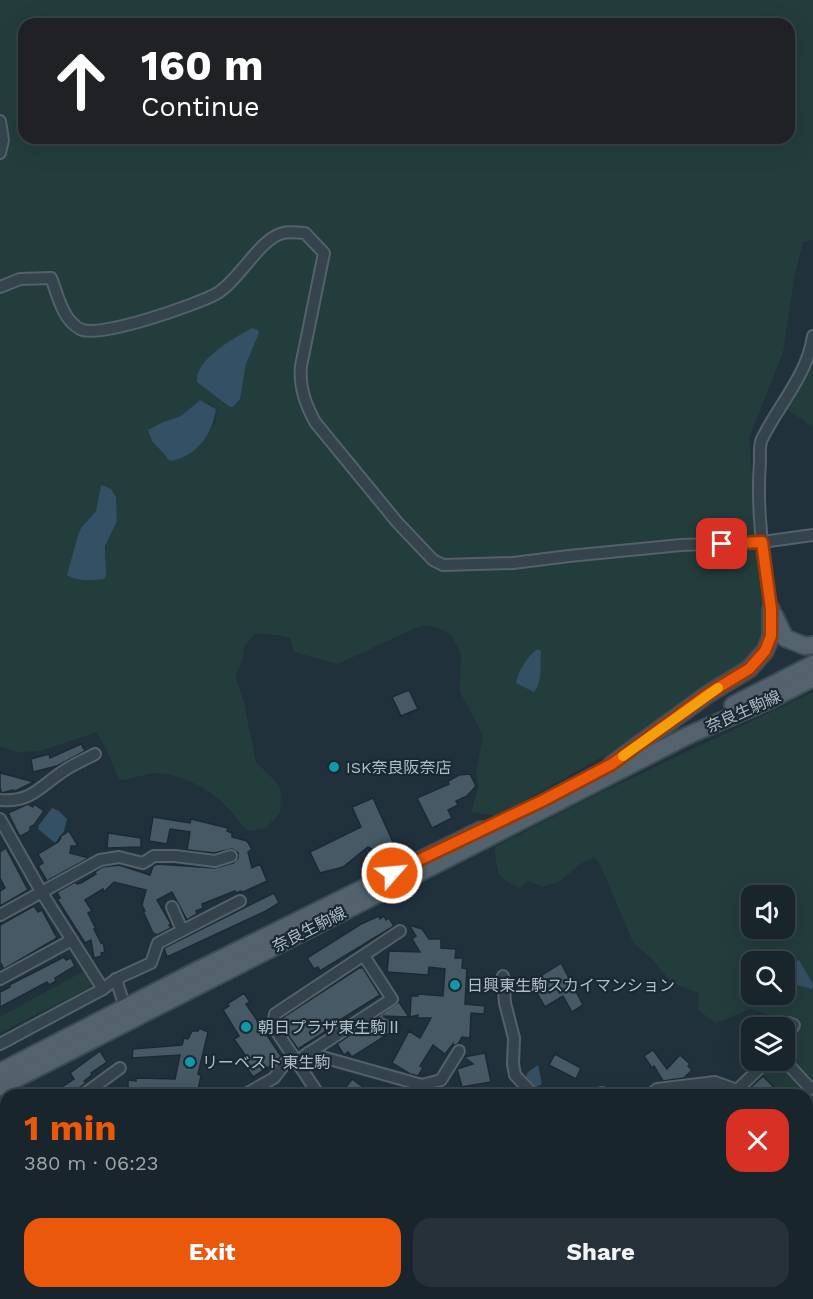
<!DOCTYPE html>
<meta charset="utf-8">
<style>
:root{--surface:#19252d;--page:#263139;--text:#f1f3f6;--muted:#9fa5aa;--line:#374249;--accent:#ea580c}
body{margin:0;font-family:"Work Sans","Noto Sans JP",sans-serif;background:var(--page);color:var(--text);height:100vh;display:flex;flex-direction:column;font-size:22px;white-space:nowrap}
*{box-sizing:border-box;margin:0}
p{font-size:20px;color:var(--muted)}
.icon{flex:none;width:33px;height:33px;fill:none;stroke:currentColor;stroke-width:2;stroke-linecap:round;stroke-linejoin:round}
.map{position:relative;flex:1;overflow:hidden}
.details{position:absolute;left:0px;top:1089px;width:813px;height:210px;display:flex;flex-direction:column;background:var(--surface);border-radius:18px 18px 0 0;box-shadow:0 6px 24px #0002,0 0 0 2px var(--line)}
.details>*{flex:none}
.guide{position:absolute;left:18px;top:18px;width:777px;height:126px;border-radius:18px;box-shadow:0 6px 24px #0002,0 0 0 2px var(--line);background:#202124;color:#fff;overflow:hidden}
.buttons{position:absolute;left:741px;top:885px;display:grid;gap:12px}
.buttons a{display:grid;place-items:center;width:54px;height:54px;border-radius:12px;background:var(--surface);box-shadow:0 6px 24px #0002,0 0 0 2px var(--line);font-size:30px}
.pin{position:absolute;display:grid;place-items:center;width:51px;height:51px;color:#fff;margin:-26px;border-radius:12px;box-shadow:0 3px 9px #0006}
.me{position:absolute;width:66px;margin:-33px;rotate:63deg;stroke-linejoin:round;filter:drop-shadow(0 0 4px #0008)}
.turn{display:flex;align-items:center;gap:21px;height:126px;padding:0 24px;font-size:27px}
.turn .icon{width:78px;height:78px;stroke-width:2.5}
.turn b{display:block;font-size:42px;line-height:51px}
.round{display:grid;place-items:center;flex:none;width:63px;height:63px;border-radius:18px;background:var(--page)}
.overview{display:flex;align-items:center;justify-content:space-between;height:102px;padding:0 24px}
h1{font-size:36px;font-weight:700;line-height:45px;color:var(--accent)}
.button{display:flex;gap:12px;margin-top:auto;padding:12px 24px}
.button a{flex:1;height:69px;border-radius:18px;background:var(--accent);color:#fff;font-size:24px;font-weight:700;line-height:69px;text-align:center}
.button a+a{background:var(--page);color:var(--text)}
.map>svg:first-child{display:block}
.green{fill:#233d3c;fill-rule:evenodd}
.water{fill:#345064}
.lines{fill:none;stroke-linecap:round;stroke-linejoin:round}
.stream{stroke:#345064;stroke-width:3}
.building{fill:#475965;stroke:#1c2a33;stroke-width:1.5}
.street-casing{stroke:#53616a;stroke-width:14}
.primary-casing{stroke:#3e4c55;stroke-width:20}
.highway-casing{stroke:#404e57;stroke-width:22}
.street{stroke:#35434c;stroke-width:10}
.primary{stroke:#53626c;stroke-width:16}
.highway{stroke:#736052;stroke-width:20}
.route-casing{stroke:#983908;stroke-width:15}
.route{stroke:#ea580c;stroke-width:10}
.slow{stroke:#f59e0b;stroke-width:10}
.culture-dot{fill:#0f9aa8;stroke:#1a2831;stroke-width:2}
.labels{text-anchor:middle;stroke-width:4.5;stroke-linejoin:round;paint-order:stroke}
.street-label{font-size:16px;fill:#b0bec8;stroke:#1a2831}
.poi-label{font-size:16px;fill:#b0bec8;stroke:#1a2831;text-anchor:start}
</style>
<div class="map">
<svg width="813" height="1299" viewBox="0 0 813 1299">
<rect width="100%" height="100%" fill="#21313c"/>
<g class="green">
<path d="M0 0H813V240L803 242 794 279 783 352 749 438 765 626 748 662 639 736 498 816 471 812 479 785 476 774 483 735 460 692 461 653 451 635 439 628 426 625 415 628 338 664 294 652 290 638 277 635 255 633 244 648 242 662 235 676 244 703 256 762 276 782 281 791 280 813 266 828 249 831C241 825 237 818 230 810 213 791 186 776 160 773 146 772 133 780 119 780L107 751 97 732 40 751 17 752 0 746ZM24 24H789V138H24ZM248 330 259 333 246 364 240 399 220 348ZM200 400 213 406 217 411 215 423 199 446 166 458 152 441 149 430 163 422 182 416ZM100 487 116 497 117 521 106 541V568L95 580 71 578 78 535 81 528 96 511Z"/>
<path d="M813 365V427L785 408Z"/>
<path d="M813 692V1129L809 1169 807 1170V1095H740L746 1085 748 1063 751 1058 752 1060H784V1028L774 1027 780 1018 751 1009 716 1023 698 1010 699 993 672 983 654 961 633 942 599 862 594 857 579 865 559 882 541 887 528 880 520 888C496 878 496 871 495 847L600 793ZM752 896H784V928H752ZM752 962H784V994H752Z"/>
<path d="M84 971 92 982 90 987 0 1033V1017Z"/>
</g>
<g class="water">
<path d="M252 328 258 330 259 333 246 364 240 399 233 407H230L197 382C195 359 234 338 252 328Z"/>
<path d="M200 400 216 409C213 434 196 457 170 461L152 441 148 430 163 422 181 416Z"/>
<path d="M101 485 111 489 116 497 117 521 105 546 106 576 104 579C92 580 77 582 67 575L78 535 81 528 96 511Z"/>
<path d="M537 649 541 651C540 664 543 682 534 692L516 683C518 671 528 656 537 649Z"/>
<path d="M52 808 59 811 67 819 64 831 55 843 38 829 39 825Z"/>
<path d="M799 960 813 984 812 989 797 985 786 977 795 963Z"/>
<path d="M538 1065 542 1084 532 1089 526 1079 527 1073Z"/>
</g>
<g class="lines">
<path class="stream" d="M650 1293 652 1299"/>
</g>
<g class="building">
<path d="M409 690 418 709 401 716 392 697Z"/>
<path d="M81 744 85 751 57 766 33 772 31 759 49 754 50 758Z"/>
<path d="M0 773 12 776 34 782 13 792V790L2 793 0 788Z"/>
<path d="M470 774 476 786 467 796 456 801 458 805 448 810 452 818 432 828 417 798 449 784 448 781 459 775Z"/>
<path d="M373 798 393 842 375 851 368 847 343 867 320 873 310 852 361 827 352 807Z"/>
<path d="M28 804 33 807 34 804 44 811 34 825 30 827V831L21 836 19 835 8 813Z"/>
<path d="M153 817 190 823 191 819 228 828 227 831 232 833V837L247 841 252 849 248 852 252 868 260 864 267 881 241 893V891L236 893 235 891 202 904 203 908 196 911 197 914 187 920 172 892 157 900 171 924 169 925 171 928 157 935 153 933 143 911H145L142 905 146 890 114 882 104 892 103 889 85 900 92 911 88 913 96 929H94L101 943 103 942 105 952 101 953 102 956 94 958 91 940 85 943 57 899 60 898 57 892 75 882 77 884 81 883 96 874 95 872 102 867 119 865 150 875 153 866 157 864 215 868 233 863 238 858V853L232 849 214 853 187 850 190 832 170 829 167 844 149 841Z"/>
<path d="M69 831 78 846H71L70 853 89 858 47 881 38 866 43 863 38 854 58 842 61 838 60 837Z"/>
<path d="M108 833 141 838V847L107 848Z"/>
<path d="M6 848 28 890 0 906V891L5 888 0 878V852Z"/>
<path d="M274 893 279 903 266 911 167 957 164 948Z"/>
<path d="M34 906 38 912 42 910 57 938 4 969 0 962V925Z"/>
<path d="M379 916 380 919 384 916 386 920 389 918 394 926 320 971 318 967 314 969 307 958 361 924Z"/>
<path d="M409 925 422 929 429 939H441V948L456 949 455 958H463L462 968 467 969 465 1004 485 1006 484 1014 471 1013 470 1038 462 1037 458 1044 453 1046V1044L445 1054 433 1045 420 1066 423 1068 418 1076 410 1074 392 1063 409 1031 420 1038 431 1018H417L418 1015 410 1017 411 996H418V994L443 996 445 969 429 967 428 975 387 972 389 951 420 952 412 939 416 936Z"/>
<path d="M64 957 66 960 71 958 75 966 55 978 56 981 49 985 47 982 0 1007V992L10 987 9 985Z"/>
<path d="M561 963 583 1005 572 1012 563 996 545 1007 537 993 533 995 526 985Z"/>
<path d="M359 968H363L380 995 335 1023 336 1025 298 1049 281 1025 282 1018Z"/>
<path d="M244 993 250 1002 246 1004 281 1056 275 1063 253 1077 245 1065 248 1061 245 1055 234 1039 239 1036 223 1010 229 1006 227 1004Z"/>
<path d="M399 1002 409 1017 383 1016 401 1026 352 1057 348 1052 344 1055 337 1044Z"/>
<path d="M199 1028 208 1032 198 1074 201 1076 197 1095H128V1080L136 1081V1078L175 1079 180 1055 132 1058 133 1049 182 1045 184 1038 188 1039 192 1031H198Z"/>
<path d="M653 1050 667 1069 680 1055 690 1064 688 1066 692 1070 684 1078 663 1081 654 1066 652 1068 644 1056Z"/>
<path d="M100 1051 107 1062 91 1073 92 1075 84 1081 86 1083 69 1095H49L74 1079 70 1073Z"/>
<path d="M485 1053 491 1082 462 1087 457 1069 473 1064 464 1057Z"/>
<path d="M555 1054 581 1068 576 1079 549 1065Z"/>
<path d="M763 1076 770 1083 781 1095H757L750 1088Z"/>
<path d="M352 1079 374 1095H340Z"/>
</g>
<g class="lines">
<g class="street-casing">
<g id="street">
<path d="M0 121 3 140 0 153"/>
<path d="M0 287 20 279 51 278C58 295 62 319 80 329 99 339 195 305 216 294 240 280 259 239 283 233 289 231 298 233 305 233L324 253 301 366C299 387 305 403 315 422L397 522 433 560 443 565 513 563 569 556 681 545 762 542 813 535"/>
<path d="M771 609C764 560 756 511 760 462 760 454 759 445 762 439 779 404 807 376 813 336"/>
<path d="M0 800C30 803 40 787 62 772 72 765 84 760 95 754"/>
<path d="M0 819 42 893 103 989"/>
<path d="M172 907 182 930"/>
<path d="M0 915 100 860 119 857 143 863 154 856H175L215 861 231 856"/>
<path d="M503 976 505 1003 514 1038 513 1064 515 1075 530 1091V1095"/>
<path d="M0 979 72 940"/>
<path d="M116 979 122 998"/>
<path d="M784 1040 794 1025 789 1023"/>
<path d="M0 1044 103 989 116 979 151 963 158 943 240 901"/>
<path d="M308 1053 422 1085 441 1080 459 1051"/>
<path d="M304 1056 392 999 364 956"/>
<path d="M784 1060 811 1089 813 1087"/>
<path d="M83 1095 120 1068"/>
<path d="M244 1095 274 1078 292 1054"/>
<path d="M319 1095 273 1026 275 1014 400 931"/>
<path d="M592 1095 602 1093 604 1095"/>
<path d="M650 1095 657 1089 715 1082 737 1090 768 1060"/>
<path d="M0 1154 6 1150"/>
<path d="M807 1176 813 1173"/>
<path d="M0 1177 6 1182"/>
<path d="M807 1213 813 1208"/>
<path d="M123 1293 128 1299"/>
<path d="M229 1293V1299"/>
<path d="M278 1293V1299"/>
<path d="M473 1293 478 1299"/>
<path d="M144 1299 160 1293"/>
<path d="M367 1299 376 1293"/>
<path d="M442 1299 446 1293"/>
<path d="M568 1299 569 1293"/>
</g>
</g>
<g class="primary-casing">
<g id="primary">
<path d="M774 615 785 638 805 646 813 645"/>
<path d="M733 705 813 664"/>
<path d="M612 764 708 694 749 669 765 651 771 636V609"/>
<path d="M0 1072 194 972 481 830"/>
<path d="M0 1087 691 734 770 700 813 678"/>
</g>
</g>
<g class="highway-casing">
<path id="highway" d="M11 1293 17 1299"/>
</g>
<use href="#street" class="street"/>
<use href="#primary" class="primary"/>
<use href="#highway" class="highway"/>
</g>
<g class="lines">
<g class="route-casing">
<path id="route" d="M392 873 542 801 612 764 708 694 749 669 765 651 771 636V609L762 542 722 544"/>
</g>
<use href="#route" class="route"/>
<path class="slow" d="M623 756 718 688"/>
</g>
<g class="culture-dot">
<circle cx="334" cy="767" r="6"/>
<circle cx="455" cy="985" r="6"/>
<circle cx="246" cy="1027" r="6"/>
<circle cx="190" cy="1062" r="6"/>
</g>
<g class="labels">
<g class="street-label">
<text transform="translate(743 711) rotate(-24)" y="6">奈良生駒線</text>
<text transform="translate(309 929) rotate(-27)" y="6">奈良生駒線</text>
</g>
<g class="poi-label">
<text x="346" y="773">ISK奈良阪奈店</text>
<text x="467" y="991">日興東生駒スカイマンション</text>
<text x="258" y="1033">朝日プラザ東生駒Ⅱ</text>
<text x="202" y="1068">リーベスト東生駒</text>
</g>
</g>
</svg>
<div class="buttons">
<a><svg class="icon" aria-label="sound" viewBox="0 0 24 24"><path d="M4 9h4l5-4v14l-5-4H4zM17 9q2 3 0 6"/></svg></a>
<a><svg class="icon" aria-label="search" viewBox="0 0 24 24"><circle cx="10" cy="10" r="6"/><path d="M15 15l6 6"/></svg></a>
<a><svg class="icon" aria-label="layers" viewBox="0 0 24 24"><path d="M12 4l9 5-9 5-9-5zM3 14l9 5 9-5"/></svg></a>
</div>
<div class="pin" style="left:722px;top:544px;background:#d93025"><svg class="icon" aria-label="arrive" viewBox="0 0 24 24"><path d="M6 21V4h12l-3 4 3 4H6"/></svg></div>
<svg class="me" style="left:392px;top:873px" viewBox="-20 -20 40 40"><circle r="17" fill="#ea580c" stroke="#fff" stroke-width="3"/><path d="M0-11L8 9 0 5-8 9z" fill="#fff"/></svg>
<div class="guide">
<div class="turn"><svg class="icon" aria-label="ahead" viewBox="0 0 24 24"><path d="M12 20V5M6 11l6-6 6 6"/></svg><div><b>160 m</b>Continue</div></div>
</div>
<section class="details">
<div class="overview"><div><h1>1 min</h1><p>380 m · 06:23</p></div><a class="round" style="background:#d93025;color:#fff"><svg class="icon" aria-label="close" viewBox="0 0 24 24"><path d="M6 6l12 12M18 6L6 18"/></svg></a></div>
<div class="button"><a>Exit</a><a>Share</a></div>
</section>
</div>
